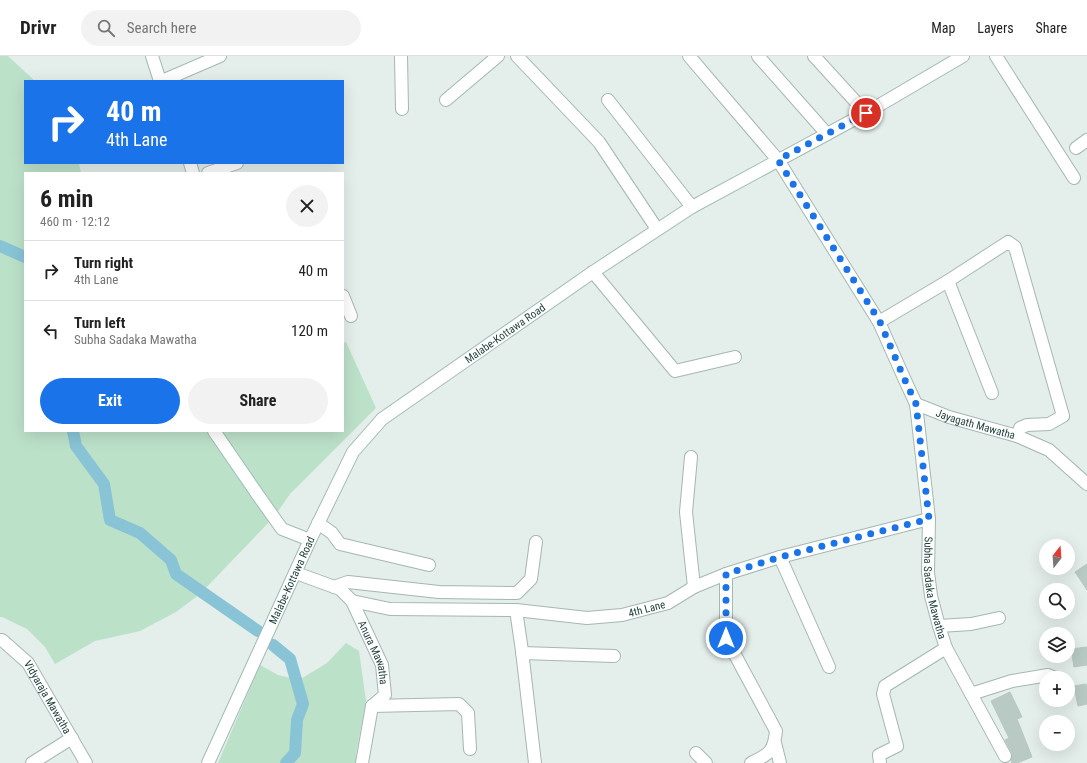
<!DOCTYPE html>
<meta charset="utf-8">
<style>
:root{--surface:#fff;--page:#f2f2f2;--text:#222;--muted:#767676;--line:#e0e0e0;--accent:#1a73e8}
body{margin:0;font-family:"Roboto Condensed",sans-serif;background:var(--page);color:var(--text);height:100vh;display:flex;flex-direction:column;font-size:15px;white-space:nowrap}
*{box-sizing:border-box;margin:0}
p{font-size:13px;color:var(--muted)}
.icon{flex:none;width:22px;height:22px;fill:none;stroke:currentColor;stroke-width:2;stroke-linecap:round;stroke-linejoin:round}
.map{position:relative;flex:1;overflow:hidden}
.drawer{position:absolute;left:24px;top:116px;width:320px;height:260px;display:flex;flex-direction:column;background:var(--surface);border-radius:0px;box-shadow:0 4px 16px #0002}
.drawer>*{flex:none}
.top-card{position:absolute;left:24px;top:24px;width:320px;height:84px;border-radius:0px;box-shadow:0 4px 16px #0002;background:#1a73e8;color:#fff;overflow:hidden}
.needle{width:26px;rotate:17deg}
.tools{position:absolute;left:1039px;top:483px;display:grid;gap:8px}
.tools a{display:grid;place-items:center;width:36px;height:36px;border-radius:50%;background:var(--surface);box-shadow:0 4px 16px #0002;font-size:20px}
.pin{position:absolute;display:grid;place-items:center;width:34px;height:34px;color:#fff;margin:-17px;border:2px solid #fff;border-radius:50%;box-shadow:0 1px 4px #0007}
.me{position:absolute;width:44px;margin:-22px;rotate:0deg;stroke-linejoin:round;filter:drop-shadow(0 0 3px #0008)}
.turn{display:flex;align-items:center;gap:14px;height:84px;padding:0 16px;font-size:18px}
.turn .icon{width:52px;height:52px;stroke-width:2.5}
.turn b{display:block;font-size:28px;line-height:34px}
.round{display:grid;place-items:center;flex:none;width:42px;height:42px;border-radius:21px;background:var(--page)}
.headline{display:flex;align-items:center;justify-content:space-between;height:68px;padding:0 16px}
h1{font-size:24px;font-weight:700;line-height:30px}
.button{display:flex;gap:8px;margin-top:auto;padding:8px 16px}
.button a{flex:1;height:46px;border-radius:24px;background:var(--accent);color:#fff;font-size:16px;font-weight:700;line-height:46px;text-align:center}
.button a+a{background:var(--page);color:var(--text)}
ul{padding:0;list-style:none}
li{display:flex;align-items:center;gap:12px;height:60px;padding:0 16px;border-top:1px solid var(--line)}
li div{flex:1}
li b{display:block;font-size:15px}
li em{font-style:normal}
header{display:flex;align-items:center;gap:24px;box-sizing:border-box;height:56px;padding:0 20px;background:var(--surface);border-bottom:1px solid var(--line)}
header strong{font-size:19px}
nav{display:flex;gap:22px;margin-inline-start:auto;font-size:14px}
.search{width:280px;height:36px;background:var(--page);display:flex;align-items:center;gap:10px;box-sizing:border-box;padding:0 14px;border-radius:22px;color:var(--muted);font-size:15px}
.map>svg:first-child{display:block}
.green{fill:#bce1c9}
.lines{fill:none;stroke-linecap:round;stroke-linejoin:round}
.canal{stroke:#89c4d6;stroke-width:12}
.building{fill:#b9c9c4;stroke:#b6c9c2}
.street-casing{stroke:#a6b7b3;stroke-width:14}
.secondary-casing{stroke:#a2bbb4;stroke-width:14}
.street{stroke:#fff;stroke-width:12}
.secondary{stroke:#fff;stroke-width:12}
.route{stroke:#1a73e8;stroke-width:7;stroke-dasharray:0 12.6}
.labels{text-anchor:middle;stroke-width:3;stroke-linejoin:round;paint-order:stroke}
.street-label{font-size:11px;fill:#22423c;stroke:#f5faf8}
</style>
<header>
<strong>Drivr</strong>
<div class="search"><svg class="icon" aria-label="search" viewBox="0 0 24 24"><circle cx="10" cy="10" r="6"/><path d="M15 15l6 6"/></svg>Search here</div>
<nav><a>Map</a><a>Layers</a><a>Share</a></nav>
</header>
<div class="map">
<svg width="1087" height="707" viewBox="0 0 1087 707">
<rect width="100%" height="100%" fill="#e4eeeb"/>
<g class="green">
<path d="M0 0H8L35 25H25V107H79L81 117H25V375H343V287L346 286 376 352 290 438 274 461 200 538 176 556 140 575 95 585 55 608 45 591 27 573 2 561H0Z"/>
<path d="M346 587 359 595 366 645 356 698 358 707H218L260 609 278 619 299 624 327 607Z"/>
</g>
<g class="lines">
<g class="canal">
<path d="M0 190 25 201"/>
<path d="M73 375 76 390 104 428 110 464 140 477 171 504 176 518 258 575"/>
<path d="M273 589 290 603 303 648 297 664 295 697 286 707"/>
</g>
</g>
<g class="building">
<path d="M1087 508V534L1075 516Z"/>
<path d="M1087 591V609L1074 611 1071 593Z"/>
<path d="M1086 628 1087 634V648L1078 650 1074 630Z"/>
<path d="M1010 636 1022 661 1017 663 1032 701 1017 707H1012L1011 705 1012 701V697L1005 684 1009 682 991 645Z"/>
</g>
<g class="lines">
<g class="street-casing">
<g id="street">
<path d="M401 0 402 53"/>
<path d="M517 0 599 86 657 173"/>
<path id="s1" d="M689 0 778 104 879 266 904 322 916 348 929 463 928 516 931 540 939 570 946 592 1005 700"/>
<path d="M758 0 827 78"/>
<path d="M814 0 866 57"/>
<path d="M996 0 1074 122"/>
<path d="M162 25 220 0"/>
<path d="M446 44 498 0"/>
<path d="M608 44 692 151"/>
<path d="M1076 92 1087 84"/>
<path d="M208 117 237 107"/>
<path d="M593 216 675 315 735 301"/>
<path d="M948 225 992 337"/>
<path d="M343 240 351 260"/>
<path d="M879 266 948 225 1008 186 1015 191 1063 360 1049 368 1027 369 1020 372 1017 380"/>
<path id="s2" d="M916 348 949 361 1017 380 1049 394 1087 428"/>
<path d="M691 401 686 456 694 531"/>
<path d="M318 467 332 477 340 488 429 509"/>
<path d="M780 501 829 611"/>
<path id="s3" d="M296 517 340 533 352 545 382 609 385 639 372 650 362 707"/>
<path d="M726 518V582L776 675C774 696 769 698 751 707"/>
<path d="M334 531 348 526 439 536 517 537 531 523 536 486"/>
<path id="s4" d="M352 545 390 553 516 554 587 562 622 559 668 547 694 531 726 518 780 501 929 463"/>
<path d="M516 554 522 595 535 707"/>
<path d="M939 570 971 568 999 562"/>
<path id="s5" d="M0 584H2L28 607 86 707"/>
<path d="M522 597 614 600"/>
<path d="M971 638 1012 625 1048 619 1056 622"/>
<path d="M372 650 459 648 468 657 470 693"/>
<path d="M775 687 780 707"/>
<path d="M696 697 706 707"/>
<path d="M32 707 72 682"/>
<path d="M880 707 879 699 897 690 883 638 885 630 946 592"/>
</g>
</g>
<g class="secondary-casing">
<g id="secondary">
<path d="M152 0 160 25"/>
<path d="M190 107 193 117"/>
<path d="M214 375 260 442 282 473 310 484"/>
<path id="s6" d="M208 707 310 484 353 396 382 363 593 216 692 151 866 57 963 0"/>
</g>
</g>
<use href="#street" class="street"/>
<use href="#secondary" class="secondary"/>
</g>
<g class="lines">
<path class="route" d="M726 582V518L780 501 929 463 916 348 904 322 880 266 778 104 866 57"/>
</g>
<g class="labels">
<g class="street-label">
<text dy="4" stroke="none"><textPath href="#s6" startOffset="537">Malabe-Kottawa Road</textPath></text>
<text dy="4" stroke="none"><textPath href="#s2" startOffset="63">Jayagath Mawatha</textPath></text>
<text dy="4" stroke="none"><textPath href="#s6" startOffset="201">Malabe-Kottawa Road</textPath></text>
<text dy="4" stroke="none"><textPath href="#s1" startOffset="603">Subha Sadaka Mawatha</textPath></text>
<text dy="4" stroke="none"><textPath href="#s4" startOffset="297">4th Lane</textPath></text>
<text dy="4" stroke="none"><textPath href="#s3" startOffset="120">Anura Mawatha</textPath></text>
<text dy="4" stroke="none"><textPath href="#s5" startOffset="76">Vidyaraja Mawatha</textPath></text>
</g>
</g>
</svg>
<div class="tools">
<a><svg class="needle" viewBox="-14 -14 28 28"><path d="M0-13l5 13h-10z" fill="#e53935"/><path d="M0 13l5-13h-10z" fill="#767676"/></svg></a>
<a><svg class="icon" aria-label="search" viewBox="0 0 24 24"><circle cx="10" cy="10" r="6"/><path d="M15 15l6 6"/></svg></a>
<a><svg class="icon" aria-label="layers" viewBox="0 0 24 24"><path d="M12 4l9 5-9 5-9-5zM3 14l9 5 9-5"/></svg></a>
<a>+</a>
<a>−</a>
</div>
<div class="pin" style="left:866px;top:57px;background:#d93025"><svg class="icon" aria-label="arrive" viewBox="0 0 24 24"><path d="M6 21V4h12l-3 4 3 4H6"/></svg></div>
<svg class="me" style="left:726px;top:582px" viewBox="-20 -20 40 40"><circle r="17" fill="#1a73e8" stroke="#fff" stroke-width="3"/><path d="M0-11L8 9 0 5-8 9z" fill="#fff"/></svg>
<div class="top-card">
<div class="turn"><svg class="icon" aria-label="right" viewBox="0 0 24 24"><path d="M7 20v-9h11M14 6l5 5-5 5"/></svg><div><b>40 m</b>4th Lane</div></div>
</div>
<section class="drawer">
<div class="headline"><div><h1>6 min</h1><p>460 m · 12:12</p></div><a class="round"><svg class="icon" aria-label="close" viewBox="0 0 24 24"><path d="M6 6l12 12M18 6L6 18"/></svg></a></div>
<ul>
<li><svg class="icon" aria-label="right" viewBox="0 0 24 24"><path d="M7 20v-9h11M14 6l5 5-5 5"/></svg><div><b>Turn right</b><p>4th Lane</p></div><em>40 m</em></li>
<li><svg class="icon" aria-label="left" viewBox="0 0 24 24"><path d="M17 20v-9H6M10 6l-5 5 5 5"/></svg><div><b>Turn left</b><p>Subha Sadaka Mawatha</p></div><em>120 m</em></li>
</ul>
<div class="button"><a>Exit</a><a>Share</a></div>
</section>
</div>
